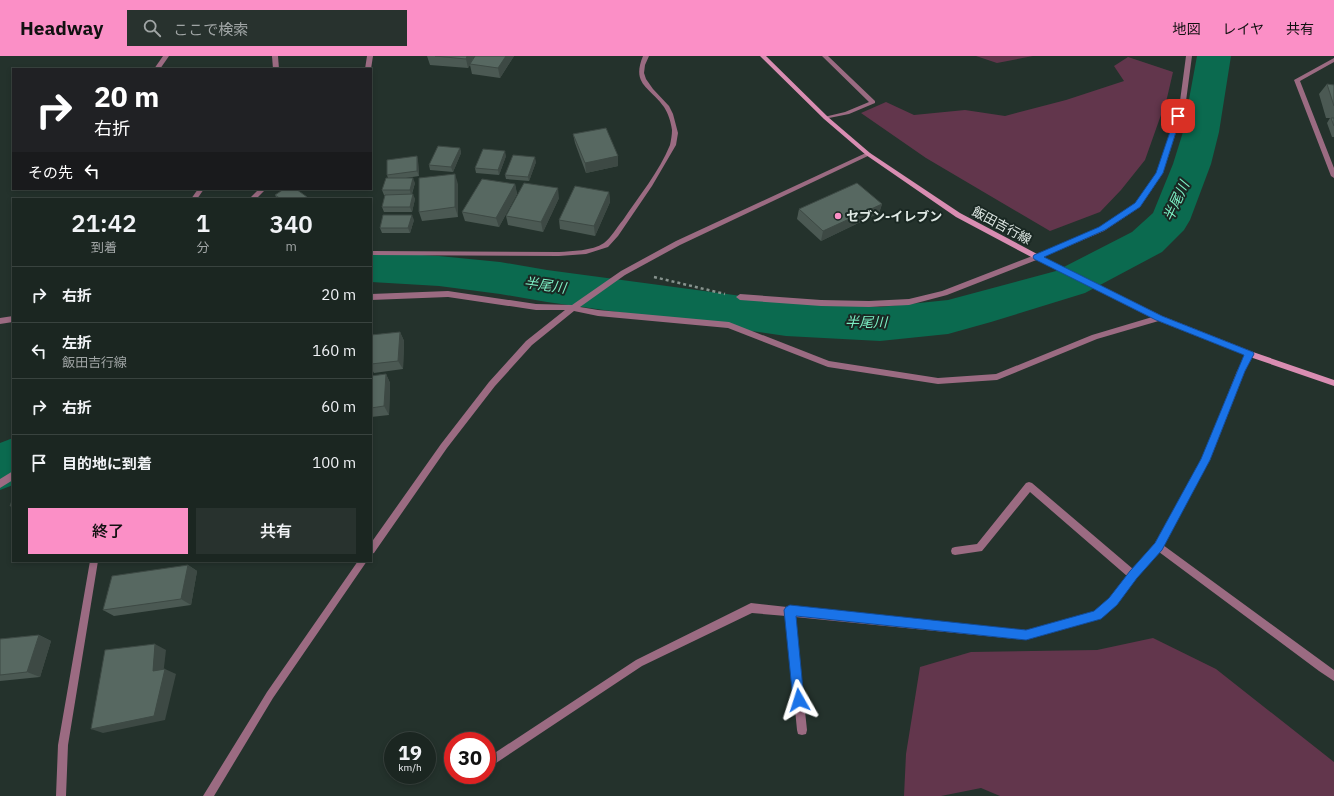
<!DOCTYPE html>
<html lang="ja">
<meta charset="utf-8">
<style>
:root{--surface:#1b2621;--page:#28322e;--text:#f1f3f6;--muted:#a0a5a5;--line:#39433f;--accent:#fb8fc6}
body{margin:0;font-family:"IBM Plex Sans","Noto Sans JP",sans-serif;background:var(--page);color:var(--text);height:100vh;display:flex;flex-direction:column;font-size:15px;white-space:nowrap}
*{box-sizing:border-box;margin:0}
p{font-size:13px;color:var(--muted)}
.icon{flex:none;width:22px;height:22px;fill:none;stroke:currentColor;stroke-width:2;stroke-linecap:round;stroke-linejoin:round}
.map{position:relative;flex:1;overflow:hidden}
.details{position:absolute;left:12px;top:142px;width:360px;height:364px;display:flex;flex-direction:column;background:var(--surface);border-radius:0px;box-shadow:0 2px 6px #0003,0 0 0 1px var(--line)}
.details>*{flex:none}
.guide{position:absolute;left:12px;top:12px;width:360px;height:122px;border-radius:0px;box-shadow:0 2px 6px #0003,0 0 0 1px var(--line);background:#202124;color:#fff;overflow:hidden}
.speed{position:absolute;left:384px;top:676px;display:flex;gap:8px;font-size:20px;font-weight:700;text-align:center}
.speed>*{display:grid;place-content:center;width:52px;height:52px;border-radius:50%;background:var(--surface);box-shadow:0 2px 6px #0003,0 0 0 1px var(--line);line-height:1}
.speed small{font-size:10px;font-weight:400}
.speed .limit{border:6px solid #d22;background:#fff;color:#111}
.pin{position:absolute;display:grid;place-items:center;width:34px;height:34px;color:#fff;margin:-17px;border-radius:8px;box-shadow:0 2px 6px #0006}
.me{position:absolute;width:44px;margin:-22px;rotate:354deg;stroke-linejoin:round;filter:drop-shadow(0 0 3px #0008)}
.turn{display:flex;align-items:center;gap:14px;height:84px;padding:0 16px;font-size:18px}
.turn .icon{width:52px;height:52px;stroke-width:2.5}
.turn b{display:block;font-size:28px;line-height:34px}
.then{display:flex;align-items:center;height:38px;padding:0 16px;background:#0003;gap:8px;font-size:15px}
.eta{display:flex;justify-content:space-evenly;align-items:center;height:68px;text-align:center}
.eta b{font-size:24px;font-weight:600;line-height:28px}
.primary-button{display:flex;gap:8px;margin-top:auto;padding:8px 16px}
.primary-button a{flex:1;height:46px;border-radius:0px;background:var(--accent);color:#111;font-size:16px;font-weight:600;line-height:46px;text-align:center}
.primary-button a+a{background:var(--page);color:var(--text)}
ul{padding:0;list-style:none}
li{display:flex;align-items:center;gap:12px;height:56px;padding:0 16px;border-top:1px solid var(--line)}
li div{flex:1}
li b{display:block;font-size:15px}
li em{font-style:normal}
header{display:flex;align-items:center;gap:24px;box-sizing:border-box;height:56px;padding:0 20px;background:var(--accent);color:#111}
header strong{font-size:19px}
nav{display:flex;gap:22px;margin-inline-start:auto;font-size:14px}
.search{width:280px;height:36px;background:var(--page);display:flex;align-items:center;gap:10px;box-sizing:border-box;padding:0 14px;border-radius:0px;color:var(--muted);font-size:15px}
.map>svg:first-child{display:block}
.green{fill:#62364c}
.lines{fill:none;stroke-linecap:round;stroke-linejoin:round}
.river{fill:#0b6a4f;fill-rule:evenodd}
.path{stroke:#87938e;stroke-width:2.5;stroke-dasharray:3 3;stroke-linecap:butt}
.minor{fill:#9b6b82;fill-rule:evenodd}
.tertiary{fill:#9b6b82;fill-rule:evenodd}
.secondary{fill:#d98db2;fill-rule:evenodd}
.wall{fill:#4b5953}
.shaded-wall{fill:#3d4944}
.building{fill:#576861;stroke:#3d4944}
.route{fill:#1a73e8;stroke:#114b97}
.poi-dot{fill:#fb8fc6;stroke:#1a2823;stroke-width:1.5}
.labels{text-anchor:middle;stroke-width:4;stroke-linejoin:round;paint-order:stroke}
.poi-label{font-size:13px;font-weight:bold;fill:#e0e9e5;stroke:#1a2823;text-anchor:start}
.street-label{font-size:13px;fill:#e0e9e5;stroke:#1a2823}
.water-label{font-size:14px;font-style:italic;fill:#7cefc4;stroke:#1a2823}
</style>
<header>
<strong>Headway</strong>
<div class="search"><svg class="icon" aria-label="search" viewBox="0 0 24 24"><circle cx="10" cy="10" r="6"/><path d="M15 15l6 6"/></svg>ここで検索</div>
<nav><a>地図</a><a>レイヤ</a><a>共有</a></nav>
</header>
<div class="map">
<svg width="1334" height="740" viewBox="0 0 1334 740">
<rect width="100%" height="100%" fill="#24322c"/>
<g class="green">
<path d="M976 0H1033L997 7Z"/>
<path d="M1128 1 1173 16 1167 42 1145 104 1121 134 1100 156 1050 175 926 102 861 57 886 46 914 59 965 54 1005 60 1066 44 1124 25 1114 10Z"/>
<path d="M1153 582 1216 613 1334 706V740H1000L981 732 941 740H904L906 698 920 611 971 596 1097 594Z"/>
</g>
<g class="lines">
<g class="river">
<path d="M1197 0H1231L1219 76 1211 108 1190 164 1184 174 1162 196 1085 237 991 266 948 278 880 285 786 280 547 246 500 238 439 230 371 226V196L439 200 500 206 547 214 786 246 880 251 948 244 1056 215 1132 176 1153 157 1173 108 1183 76Z"/>
<path d="M13 382V429L0 434V387Z"/>
</g>
<path class="path" d="M654 221 725 238"/>
<g class="minor">
<path d="M163 0H169L160 13H154Z"/>
<path d="M272 0H278L279 13H273Z"/>
<path d="M367 0H373L371 13H365Z"/>
<path d="M643 0H649L645 9 644 17 646 23 653 33 669 50 673 58 678 77 676 89 652 130 618 180 608 191 586 198 559 200 371 199V195L559 196C572 195 592 195 604 187 611 182 617 171 623 164 639 140 659 116 670 89 671 84 672 79 672 74 671 66 668 57 664 51 650 31 631 29 643 0Z"/>
<path d="M822 0H828L875 45V47L849 58 824 63V61L845 56 869 46Z"/>
<path d="M1334 2V6L1300 25 1334 112V122L1331 120 1294 24Z"/>
<path d="M198 133H204L197 143H191Z"/>
<path d="M259 133H266L256 143H249Z"/>
<path d="M1035 199H1039L1040 201 1039 203 947 239 909 249 869 251 821 250 740 244 736 241 740 238 821 244 869 245 909 243 942 235Z"/>
<path d="M1250 295 1254 298 1245 315 1210 404 1163 489 1334 614V625L1319 615 1159 496 1136 522 1116 549 1100 563 1026 584 795 561 807 674 806 678 802 679 798 678 797 674 786 560 752 557 642 610 487 713V702L636 604 751 547 787 551 790 549 794 552 1026 574 1094 556 1110 543 1127 520 1030 436 982 495 955 499 952 498 951 495 952 492 955 491 977 488 1026 427 1029 426 1032 427 1133 513 1155 487 1202 403 1237 315 1247 296Z"/>
<path d="M13 415V424L0 432V423Z"/>
<path d="M90 505H98L68 689 66 740H56L58 689Z"/>
</g>
<g class="tertiary">
<path d="M1186 0H1192L1186 45 1163 117 1140 151 1104 175 1039 203H1035V199L1100 171 1136 147 1157 117 1180 45Z"/>
<path d="M868 96 871 98 870 99 680 189 625 219 580 251 598 254 729 266 829 305 938 322 996 318 1092 279 1159 259 1163 262 1162 264 1097 283 997 324 938 328 828 311 728 272 598 260 574 255 532 289 495 330 447 392 374 497 371 498V487L441 388 489 326 526 285 565 254H536L448 241 371 244V238L448 235 536 248 572 249 621 215 676 185Z"/>
<path d="M13 260V266L0 268V262Z"/>
<path d="M358 505H367L273 642 214 740H203L267 636Z"/>
</g>
<path class="secondary" d="M760 0H766L828 61 870 97 960 157 1039 199 1162 260 1253 296 1334 324V330L1247 300 1156 264 1035 203 956 161 866 99 824 63Z"/>
</g>
<g class="wall">
<path d="M427 0H474L473 3 514 0 500 22 472 18 470 9 468 12 430 9Z"/>
<path d="M1327 28 1334 29V81H1332L1327 67 1330 62H1326L1319 38Z"/>
<path d="M573 78 618 110 586 117 575 87Z"/>
<path d="M460 92 461 97 453 116 430 114 429 109Z"/>
<path d="M417 100 418 105 419 120 406 122 415 127 412 138 415 143 412 156H384L382 151 385 139H384L382 134 388 122 387 119Z"/>
<path d="M506 100 499 119 476 117 475 112Z"/>
<path d="M536 106 529 125 506 123 505 119Z"/>
<path d="M458 128V161L422 165 419 156Z"/>
<path d="M515 128 517 138 499 171 465 165 462 156Z"/>
<path d="M609 136 610 146 595 180 560 173 559 164Z"/>
<path d="M275 139 308 143H277Z"/>
<path d="M559 142 543 176 508 169 506 160Z"/>
<path d="M882 148 879 157 821 185 797 163 799 153Z"/>
<path d="M414 164 410 177H382L380 172Z"/>
<path d="M400 276 404 285 403 313 374 317 371 312V279Z"/>
<path d="M386 318 390 327 389 359 371 361V320Z"/>
<path d="M188 509 197 515 191 549 114 560 103 554Z"/>
<path d="M39 579 51 585 40 621 0 625V583Z"/>
</g>
<g class="shaded-wall">
<path d="M467 0H474L470 8V9L468 12 466 3Z"/>
<path d="M506 0H514L500 22 498 12Z"/>
<path d="M460 92 461 97 453 116 451 111Z"/>
<path d="M505 95 506 100 499 119 498 114Z"/>
<path d="M417 100 418 105 419 120 417 115Z"/>
<path d="M618 100V110L586 117 585 107Z"/>
<path d="M535 101 536 106 529 125 528 121Z"/>
<path d="M455 118 458 128V161L455 151Z"/>
<path d="M413 122 415 127 411 139 410 134Z"/>
<path d="M515 128 517 138 499 171 496 162Z"/>
<path d="M558 132 559 142 543 176 541 166Z"/>
<path d="M609 136 610 146 595 180 594 170Z"/>
<path d="M413 138 415 143 412 156 410 151Z"/>
<path d="M882 148 879 157 821 185 823 175Z"/>
<path d="M412 159 414 164 410 177 408 172Z"/>
<path d="M400 276 404 285 403 313 398 305Z"/>
<path d="M386 318 390 327 389 359 384 350Z"/>
<path d="M188 509 197 515 191 549 181 543Z"/>
<path d="M39 579 51 585 40 621 27 616Z"/>
<path d="M155 588 166 594 163 620 153 615Z"/>
<path d="M165 613 176 618 165 664 103 677 91 673Z"/>
</g>
<g class="building">
<path d="M435 0H467L466 3Z"/>
<path d="M475 0H506L498 12 470 8Z"/>
<path d="M1327 28 1334 29V50Z"/>
<path d="M1331 62H1334V70Z"/>
<path d="M606 72 618 100 585 107 573 78Z"/>
<path d="M438 90 460 92 451 111 429 109Z"/>
<path d="M483 93 505 95 498 114 475 112Z"/>
<path d="M513 99 535 101 528 121 505 119Z"/>
<path d="M417 100V115L387 119V104Z"/>
<path d="M455 118V151L419 156V122Z"/>
<path d="M386 122H413L410 134H382Z"/>
<path d="M482 123 515 128 496 162 462 156Z"/>
<path d="M524 127 558 132 541 166 506 160Z"/>
<path d="M857 127 882 148 823 175 799 153Z"/>
<path d="M575 130 609 136 594 170 559 164Z"/>
<path d="M284 133H296L307 141 304 143H281L275 139Z"/>
<path d="M413 138 410 151H382L385 139Z"/>
<path d="M383 159H412L408 172H380Z"/>
<path d="M400 276 398 305 371 308V279Z"/>
<path d="M386 318 384 350 371 352V320Z"/>
<path d="M13 442V450H10Z"/>
<path d="M188 509 181 543 103 554 112 520Z"/>
<path d="M39 579 27 616 0 619V583Z"/>
<path d="M155 588 153 615 165 613 154 660 91 673 105 594Z"/>
</g>
<path class="route" d="M1176 58 1181 60 1163 117 1140 151 1105 174 1044 201 1162 260 1253 296 1254 298 1245 315 1210 404 1162 494 1137 522 1117 549 1101 563 1026 584 796 560 804 644 803 648 799 650 795 648 793 644 784 554 786 551 790 549 1026 574 1094 555 1109 542 1130 515 1155 487 1201 403 1244 299 1156 264 1034 203 1033 201 1034 199 1099 171 1135 147 1156 117Z"/>
<circle class="poi-dot" cx="838" cy="160" r="4"/>
<g class="labels">
<g class="poi-label">
<text x="846" y="165">セブン-イレブン</text>
</g>
<g class="street-label">
<text transform="translate(1002 169) rotate(28)" y="5">飯田吉行線</text>
</g>
<g class="water-label">
<text transform="translate(1176 145) rotate(-65)" y="5">半尾川</text>
<text transform="translate(545 229) rotate(8)" y="5">半尾川</text>
<text transform="translate(866 266) rotate(1)" y="5">半尾川</text>
</g>
</g>
</svg>
<div class="speed"><div>19<small>km/h</small></div><div class="limit">30</div></div>
<div class="pin" style="left:1178px;top:60px;background:#d93025"><svg class="icon" aria-label="arrive" viewBox="0 0 24 24"><path d="M6 21V4h12l-3 4 3 4H6"/></svg></div>
<svg class="me" style="left:799px;top:644px" viewBox="-20 -20 40 40"><path d="M0-17L14 15 0 8-14 15z" fill="#1a73e8" stroke="#fff" stroke-width="4"/></svg>
<div class="guide">
<div class="turn"><svg class="icon" aria-label="right" viewBox="0 0 24 24"><path d="M7 20v-9h11M14 6l5 5-5 5"/></svg><div><b>20 m</b>右折</div></div>
<div class="then">その先<svg class="icon" aria-label="left" viewBox="0 0 24 24"><path d="M17 20v-9H6M10 6l-5 5 5 5"/></svg></div>
</div>
<section class="details">
<div class="eta">
<div><b>21:42</b><p>到着</p></div>
<div><b>1</b><p>分</p></div>
<div><b>340</b><p>m</p></div>
</div>
<ul>
<li><svg class="icon" aria-label="right" viewBox="0 0 24 24"><path d="M7 20v-9h11M14 6l5 5-5 5"/></svg><div><b>右折</b></div><em>20 m</em></li>
<li><svg class="icon" aria-label="left" viewBox="0 0 24 24"><path d="M17 20v-9H6M10 6l-5 5 5 5"/></svg><div><b>左折</b><p>飯田吉行線</p></div><em>160 m</em></li>
<li><svg class="icon" aria-label="right" viewBox="0 0 24 24"><path d="M7 20v-9h11M14 6l5 5-5 5"/></svg><div><b>右折</b></div><em>60 m</em></li>
<li><svg class="icon" aria-label="arrive" viewBox="0 0 24 24"><path d="M6 21V4h12l-3 4 3 4H6"/></svg><div><b>目的地に到着</b></div><em>100 m</em></li>
</ul>
<div class="primary-button"><a>終了</a><a>共有</a></div>
</section>
</div>
